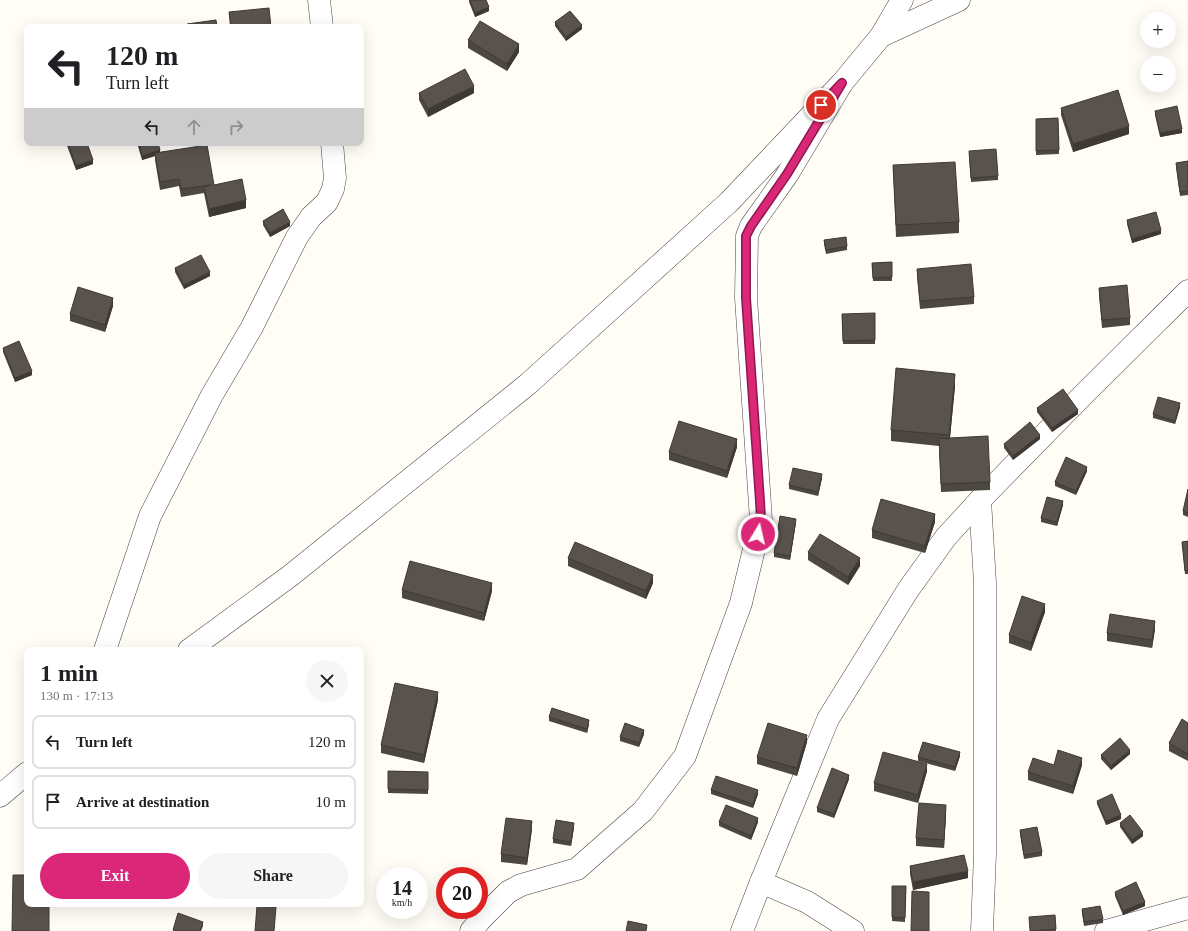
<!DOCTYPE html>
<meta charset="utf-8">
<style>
:root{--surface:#fff;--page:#f6f6f6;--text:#202124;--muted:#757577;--line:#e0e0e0;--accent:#db2777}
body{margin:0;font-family:Georgia,serif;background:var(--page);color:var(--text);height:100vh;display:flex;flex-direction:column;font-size:15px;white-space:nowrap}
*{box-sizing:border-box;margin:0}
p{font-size:13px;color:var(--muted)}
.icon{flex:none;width:22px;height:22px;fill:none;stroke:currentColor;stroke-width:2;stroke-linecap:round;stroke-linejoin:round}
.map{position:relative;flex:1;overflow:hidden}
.sheet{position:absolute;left:24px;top:647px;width:340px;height:260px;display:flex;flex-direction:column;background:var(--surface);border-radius:8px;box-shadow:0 4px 16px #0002}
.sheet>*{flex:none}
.top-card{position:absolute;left:24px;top:24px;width:340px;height:122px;border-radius:8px;box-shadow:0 4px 16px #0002;background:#fff;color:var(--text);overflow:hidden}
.buttons{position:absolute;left:1140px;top:12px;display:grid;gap:8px}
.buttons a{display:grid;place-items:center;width:36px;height:36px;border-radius:50%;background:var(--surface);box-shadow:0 4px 16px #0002;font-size:20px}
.speed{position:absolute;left:376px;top:867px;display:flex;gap:8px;font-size:20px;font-weight:700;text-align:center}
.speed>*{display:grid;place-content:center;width:52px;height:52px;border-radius:50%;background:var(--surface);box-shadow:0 4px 16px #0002;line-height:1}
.speed small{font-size:10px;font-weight:400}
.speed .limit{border:6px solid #d22;background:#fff;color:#111}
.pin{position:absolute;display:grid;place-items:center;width:34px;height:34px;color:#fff;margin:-17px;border:2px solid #fff;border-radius:50%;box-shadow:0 1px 4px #0007}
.me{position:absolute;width:44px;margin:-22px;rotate:9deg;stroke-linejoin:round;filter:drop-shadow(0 0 3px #0008)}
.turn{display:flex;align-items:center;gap:14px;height:84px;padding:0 16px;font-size:18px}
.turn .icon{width:52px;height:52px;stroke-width:2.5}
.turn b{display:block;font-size:28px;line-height:34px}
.lanes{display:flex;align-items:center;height:38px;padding:0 16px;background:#0003;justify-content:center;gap:20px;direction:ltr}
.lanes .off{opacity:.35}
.round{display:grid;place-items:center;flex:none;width:42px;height:42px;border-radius:21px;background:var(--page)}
.summary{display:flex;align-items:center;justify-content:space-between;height:68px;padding:0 16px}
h1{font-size:24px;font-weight:600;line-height:30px}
.primary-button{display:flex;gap:8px;margin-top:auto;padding:8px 16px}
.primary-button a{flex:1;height:46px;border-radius:24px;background:var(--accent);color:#fff;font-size:16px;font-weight:600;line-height:46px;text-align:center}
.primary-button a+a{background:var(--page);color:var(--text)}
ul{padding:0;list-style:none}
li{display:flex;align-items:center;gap:12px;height:54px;margin:0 8px 6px;padding:0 8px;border:2px solid var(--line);border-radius:8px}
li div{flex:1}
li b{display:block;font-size:15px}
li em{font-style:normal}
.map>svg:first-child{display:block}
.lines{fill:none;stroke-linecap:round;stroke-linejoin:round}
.minor-casing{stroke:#444;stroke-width:23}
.minor{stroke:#fff;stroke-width:22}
.wall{fill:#4d4742}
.shaded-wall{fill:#3f3936}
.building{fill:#5a524d;stroke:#3f3936}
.route-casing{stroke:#8e194d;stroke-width:10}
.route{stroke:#db2777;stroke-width:7}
</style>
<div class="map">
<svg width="1188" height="931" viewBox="0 0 1188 931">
<rect width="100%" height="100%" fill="#fffdf5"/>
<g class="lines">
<g class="minor-casing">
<g id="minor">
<path d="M319 0 322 27"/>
<path d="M881 36 959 0"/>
<path d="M980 500 985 583V853L982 931"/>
<path d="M105 650 150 516 212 395 252 327 297 237 311 217 327 202 333 189 335 178 332 143"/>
<path d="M189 650 290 576 528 384 729 202 842 83 881 36 902 0"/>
<path d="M0 796 27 773"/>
<path d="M761 882 807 902 853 931"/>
<path d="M471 931 482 918 508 892 521 885 577 869 643 811 685 756 741 603 761 520 746 298 747 236 751 226 787 175 842 83"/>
<path d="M742 931 761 882 828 719 908 590 946 537 980 500 1084 394 1188 291"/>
<path d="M1106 931 1188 908"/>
</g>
</g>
<use href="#minor" class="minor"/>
</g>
<g class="wall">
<path d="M469 0H486L489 11 475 17 469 2Z"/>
<path d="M229 12 271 27H230Z"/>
<path d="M555 22 582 29 566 41 555 26Z"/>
<path d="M468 40 519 52 507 71 468 48Z"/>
<path d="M419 93H474L428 117 419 100Z"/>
<path d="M1061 108 1129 134 1073 152 1061 115Z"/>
<path d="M1155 111 1182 133 1160 137 1155 115Z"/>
<path d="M1058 118 1059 154 1036 155V119Z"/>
<path d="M66 143H87L93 164 76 170Z"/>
<path d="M137 143H158L160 152 214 185 246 208 209 217 204 193 181 197 179 186 160 190 155 160V156L142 160Z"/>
<path d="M969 155 998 176V180L971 182Z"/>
<path d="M1188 161V195L1180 196 1176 167V163Z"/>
<path d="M893 165 959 222V233L896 237Z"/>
<path d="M1127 220 1161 234 1132 243 1127 224Z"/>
<path d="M263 221 290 226 270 237 263 225Z"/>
<path d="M824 240 847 246V250L826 254 824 244Z"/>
<path d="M892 262V281H873L872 263Z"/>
<path d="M175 268 210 276 184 289 175 272Z"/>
<path d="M917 269 974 297V304L920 309 917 277Z"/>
<path d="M1099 288 1130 318V325L1102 328 1099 295Z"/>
<path d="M113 306 105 332 70 321V314Z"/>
<path d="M842 314 875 340V344H843Z"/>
<path d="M3 348 32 375 15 382 3 352Z"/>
<path d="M955 386 950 438 990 482V490L941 492 939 446 891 441V430Z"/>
<path d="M1180 407 1175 424 1153 418V414Z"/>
<path d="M1037 408 1078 414 1052 432 1037 412Z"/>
<path d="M1040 439 1013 460 1004 448V444Z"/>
<path d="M737 447 727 478 669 460V452Z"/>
<path d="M1087 471 1076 495 1055 486V482Z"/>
<path d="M822 478 818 496 789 489V485Z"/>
<path d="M1188 489V517L1183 515V511Z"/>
<path d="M1063 505 1057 526 1041 522V518Z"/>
<path d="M796 522 790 560 774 557V553Z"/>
<path d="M935 522 925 553 872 538V530Z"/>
<path d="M1188 541V574H1185L1182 542Z"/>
<path d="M808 552 860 566 848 585 808 560Z"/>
<path d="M568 558 653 583 646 599 568 566Z"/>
<path d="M402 590 492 591 484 621 402 598Z"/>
<path d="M1045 612 1031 651 1009 643V635Z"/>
<path d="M1155 629 1152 648 1107 641V633Z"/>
<path d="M438 700 424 763 381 753V745Z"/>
<path d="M549 717 589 724 587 733 549 721Z"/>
<path d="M1188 723V761L1169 751V743Z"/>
<path d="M644 734 639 747 620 741V737Z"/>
<path d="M807 742 797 776 757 764V757Z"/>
<path d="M1130 754 1111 770 1101 759V755Z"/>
<path d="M960 756 955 771 918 761V757Z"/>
<path d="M1082 765 1073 794 1028 780V772Z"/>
<path d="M388 771 428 772V794L388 793Z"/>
<path d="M927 771 918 803 874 791V783Z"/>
<path d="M849 779 834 818 817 812V808Z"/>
<path d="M711 790 758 794 753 808 711 794Z"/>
<path d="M1097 801 1121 819 1106 825 1097 804Z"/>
<path d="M946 813 944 848 916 846V838Z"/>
<path d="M719 822H758L751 840 719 826Z"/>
<path d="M1120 823 1143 836 1132 844 1120 827Z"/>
<path d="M574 827 571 846 553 843V839Z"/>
<path d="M532 829 527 865 501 862V854Z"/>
<path d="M1020 830 1042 852V856L1024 859 1020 834Z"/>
<path d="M910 866 968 878 913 890 910 874Z"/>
<path d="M892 886H906L905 922 892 921Z"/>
<path d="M1115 892 1145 906 1123 915 1115 896Z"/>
<path d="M1082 909 1103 919V923L1084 926 1082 913Z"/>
<path d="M1055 915 1056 931H1030Z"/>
</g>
<g class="shaded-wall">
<path d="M489 7V11L475 17V13Z"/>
<path d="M582 25V29L566 41V37Z"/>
<path d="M519 44V52L507 71V64Z"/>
<path d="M474 86V93L428 117V109Z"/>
<path d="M1129 126V134L1073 152V144Z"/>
<path d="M1182 129V133L1160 137V133Z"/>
<path d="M160 150V154L155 153V156L142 160V156Z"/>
<path d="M93 160V164L76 170V166Z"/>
<path d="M246 200V208L209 217V209Z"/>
<path d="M290 222V226L270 237V233Z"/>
<path d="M1161 230V234L1132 243V239Z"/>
<path d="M210 272V276L184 289V285Z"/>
<path d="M113 298V306L105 332V325Z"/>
<path d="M32 371V375L15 382V378Z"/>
<path d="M955 374V386L949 447V435Z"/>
<path d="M1180 403V407L1175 424V421Z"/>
<path d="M1078 410V414L1052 432V428Z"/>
<path d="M1040 435V439L1013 460V456Z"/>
<path d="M737 439V447L727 478V471Z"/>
<path d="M1087 467V471L1076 495V491Z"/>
<path d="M822 474V478L818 496V492Z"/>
<path d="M1063 501V505L1057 526V522Z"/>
<path d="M935 514V522L925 553V546Z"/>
<path d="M796 519V522L790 560V556Z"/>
<path d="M860 558V566L848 585V577Z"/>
<path d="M653 575V583L646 599V591Z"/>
<path d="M492 583V591L484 621V613Z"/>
<path d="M1045 604V612L1031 651V643Z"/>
<path d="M1155 621V629L1152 648V640Z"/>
<path d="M438 692V700L424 763V755Z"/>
<path d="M589 720V724L587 733V729Z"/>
<path d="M644 730V734L639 747V743Z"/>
<path d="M807 735V742L797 776V768Z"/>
<path d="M1130 750V754L1111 770V766Z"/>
<path d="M960 752V756L955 771V767Z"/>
<path d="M1082 758V765L1073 794V786Z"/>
<path d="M927 764V771L918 803V795Z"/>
<path d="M849 775V779L834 818V814Z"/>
<path d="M758 790V794L753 808V804Z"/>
<path d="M946 805V813L944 848V840Z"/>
<path d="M1121 815V819L1106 825V821Z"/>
<path d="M758 818V822L751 840V836Z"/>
<path d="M532 821V829L527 865V858Z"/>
<path d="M574 823V827L571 846V842Z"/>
<path d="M1143 832V836L1132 844V840Z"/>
<path d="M968 871V878L913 890V882Z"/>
<path d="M1145 902V906L1123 915V911Z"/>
<path d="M203 922V926L201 931H200Z"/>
</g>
<g class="building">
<path d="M470 0H486L489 7 475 13Z"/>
<path d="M269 8 271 27H231L229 12Z"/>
<path d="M570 11 582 25 566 37 555 22Z"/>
<path d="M216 20 217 27H187V24Z"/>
<path d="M480 21 519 44 507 64 468 40Z"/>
<path d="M465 69 474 86 428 109 419 93Z"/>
<path d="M1118 90 1129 126 1073 144 1061 108Z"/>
<path d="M1177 106 1182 129 1160 133 1155 111Z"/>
<path d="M1058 118 1059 150 1036 151V119Z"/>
<path d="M68 143H87L93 160 76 166Z"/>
<path d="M139 143H158L160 150 142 156Z"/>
<path d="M207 145 214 185 242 179 246 200 209 209 204 187 211 185 181 189 179 179 160 182 155 153Z"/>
<path d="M996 149 998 176 971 178 969 151Z"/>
<path d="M1188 161V191L1180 192 1176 163Z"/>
<path d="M955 162 959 222 896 225 893 165Z"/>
<path d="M283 209 290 222 270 233 263 221Z"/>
<path d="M1156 212 1161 230 1132 239 1127 220Z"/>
<path d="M846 237 847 246 826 250 824 240Z"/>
<path d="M201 255 210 272 184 285 175 268Z"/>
<path d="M892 262V277L873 278 872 263Z"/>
<path d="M971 264 974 297 920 301 917 269Z"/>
<path d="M1127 285 1130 318 1102 320 1099 288Z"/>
<path d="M78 287 113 298 105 325 70 314Z"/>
<path d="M875 313V340L843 341 842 314Z"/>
<path d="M19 341 32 371 15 378 3 348Z"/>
<path d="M896 368 955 374 949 435 891 430Z"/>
<path d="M1063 389 1078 410 1052 428 1037 408Z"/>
<path d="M1158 397 1180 403 1175 421 1153 414Z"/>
<path d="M679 421 737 439 727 471 669 452Z"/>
<path d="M1030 422 1040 435 1013 456 1004 444Z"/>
<path d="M988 436 990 482 941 484 939 438 949 439V438Z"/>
<path d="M1066 457 1087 467 1076 491 1055 482Z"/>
<path d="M793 468 822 474 818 492 789 485Z"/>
<path d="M1188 489V513L1183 511Z"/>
<path d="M1047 497 1063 501 1057 522 1041 518Z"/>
<path d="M881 499 935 514 925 546 872 530Z"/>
<path d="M780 516 796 519 790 556 774 553Z"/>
<path d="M820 534 860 558 848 577 808 552Z"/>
<path d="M1188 541V570L1185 571 1182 542Z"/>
<path d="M575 542 653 575 646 591 568 558Z"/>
<path d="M410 561 492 583 484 613 402 590Z"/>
<path d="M1022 596 1045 604 1031 643 1009 635Z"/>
<path d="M1110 614 1155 621 1152 640 1107 633Z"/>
<path d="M395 683 438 692 424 755 381 745Z"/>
<path d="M552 708 589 720 587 729 549 717Z"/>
<path d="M1182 719 1188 723V754L1169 743Z"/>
<path d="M625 723 644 730 639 743 620 737Z"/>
<path d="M768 723 807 735 797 768 757 757Z"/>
<path d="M1120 738 1130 750 1111 766 1101 755Z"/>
<path d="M923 742 960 752 955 767 918 757Z"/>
<path d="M1058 750 1082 758 1073 786 1028 772 1033 758 1054 765Z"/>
<path d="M883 752 927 764 918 795 874 783Z"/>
<path d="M832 768 849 775 834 814 817 808Z"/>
<path d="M388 771 428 772V790L388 789Z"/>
<path d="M716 776 758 790 753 804 711 790Z"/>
<path d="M1112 794 1121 815 1106 821 1097 801Z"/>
<path d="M919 803 946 805 944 840 916 838Z"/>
<path d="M726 805 758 818 751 836 719 822Z"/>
<path d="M1130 815 1143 832 1132 840 1120 823Z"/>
<path d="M506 818 532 821 527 858 501 854Z"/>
<path d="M556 820 574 823 571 842 553 839Z"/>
<path d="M1037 827 1042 852 1024 855 1020 830Z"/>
<path d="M964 855 968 871 913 882 910 866Z"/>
<path d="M13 875H27V904H49V931H12Z"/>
<path d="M1136 882 1145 902 1123 911 1115 892Z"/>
<path d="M892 886H906L905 918 892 917Z"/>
<path d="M912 891 929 892V931H911Z"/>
<path d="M257 906 276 907 274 931H255Z"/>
<path d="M1100 906 1103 919 1084 922 1082 909Z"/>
<path d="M178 913 203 922 200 931H175L173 930Z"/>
<path d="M1055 915 1056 929 1030 931 1029 917Z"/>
<path d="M628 921 647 925 646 931H626Z"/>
</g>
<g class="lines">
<g class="route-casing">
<path id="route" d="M758 534 761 520 760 501 746 298V236L751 226 787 174 842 83 821 105"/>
</g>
<use href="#route" class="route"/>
</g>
</svg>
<div class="buttons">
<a>+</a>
<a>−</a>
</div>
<div class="speed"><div>14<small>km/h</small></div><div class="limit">20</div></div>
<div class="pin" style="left:821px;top:105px;background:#d93025"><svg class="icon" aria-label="arrive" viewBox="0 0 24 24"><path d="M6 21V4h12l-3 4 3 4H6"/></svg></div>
<svg class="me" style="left:758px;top:534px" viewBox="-20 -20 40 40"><circle r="17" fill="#db2777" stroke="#fff" stroke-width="3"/><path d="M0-11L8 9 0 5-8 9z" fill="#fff"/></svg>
<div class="top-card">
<div class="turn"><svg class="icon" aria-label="left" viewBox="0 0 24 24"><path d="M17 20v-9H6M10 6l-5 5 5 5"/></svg><div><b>120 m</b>Turn left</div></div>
<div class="lanes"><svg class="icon" aria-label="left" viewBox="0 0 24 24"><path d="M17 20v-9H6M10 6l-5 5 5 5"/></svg><svg class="icon off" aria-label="ahead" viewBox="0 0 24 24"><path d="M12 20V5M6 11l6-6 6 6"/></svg><svg class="icon off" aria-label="right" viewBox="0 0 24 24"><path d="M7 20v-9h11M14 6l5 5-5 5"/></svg></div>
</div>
<section class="sheet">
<div class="summary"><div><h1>1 min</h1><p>130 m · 17:13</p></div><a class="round"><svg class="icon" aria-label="close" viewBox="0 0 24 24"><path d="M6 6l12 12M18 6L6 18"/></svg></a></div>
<ul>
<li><svg class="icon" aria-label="left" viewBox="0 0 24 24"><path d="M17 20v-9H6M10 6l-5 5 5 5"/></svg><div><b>Turn left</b></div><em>120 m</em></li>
<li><svg class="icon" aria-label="arrive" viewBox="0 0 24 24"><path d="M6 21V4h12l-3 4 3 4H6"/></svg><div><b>Arrive at destination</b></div><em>10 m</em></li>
</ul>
<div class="primary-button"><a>Exit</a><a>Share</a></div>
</section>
</div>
